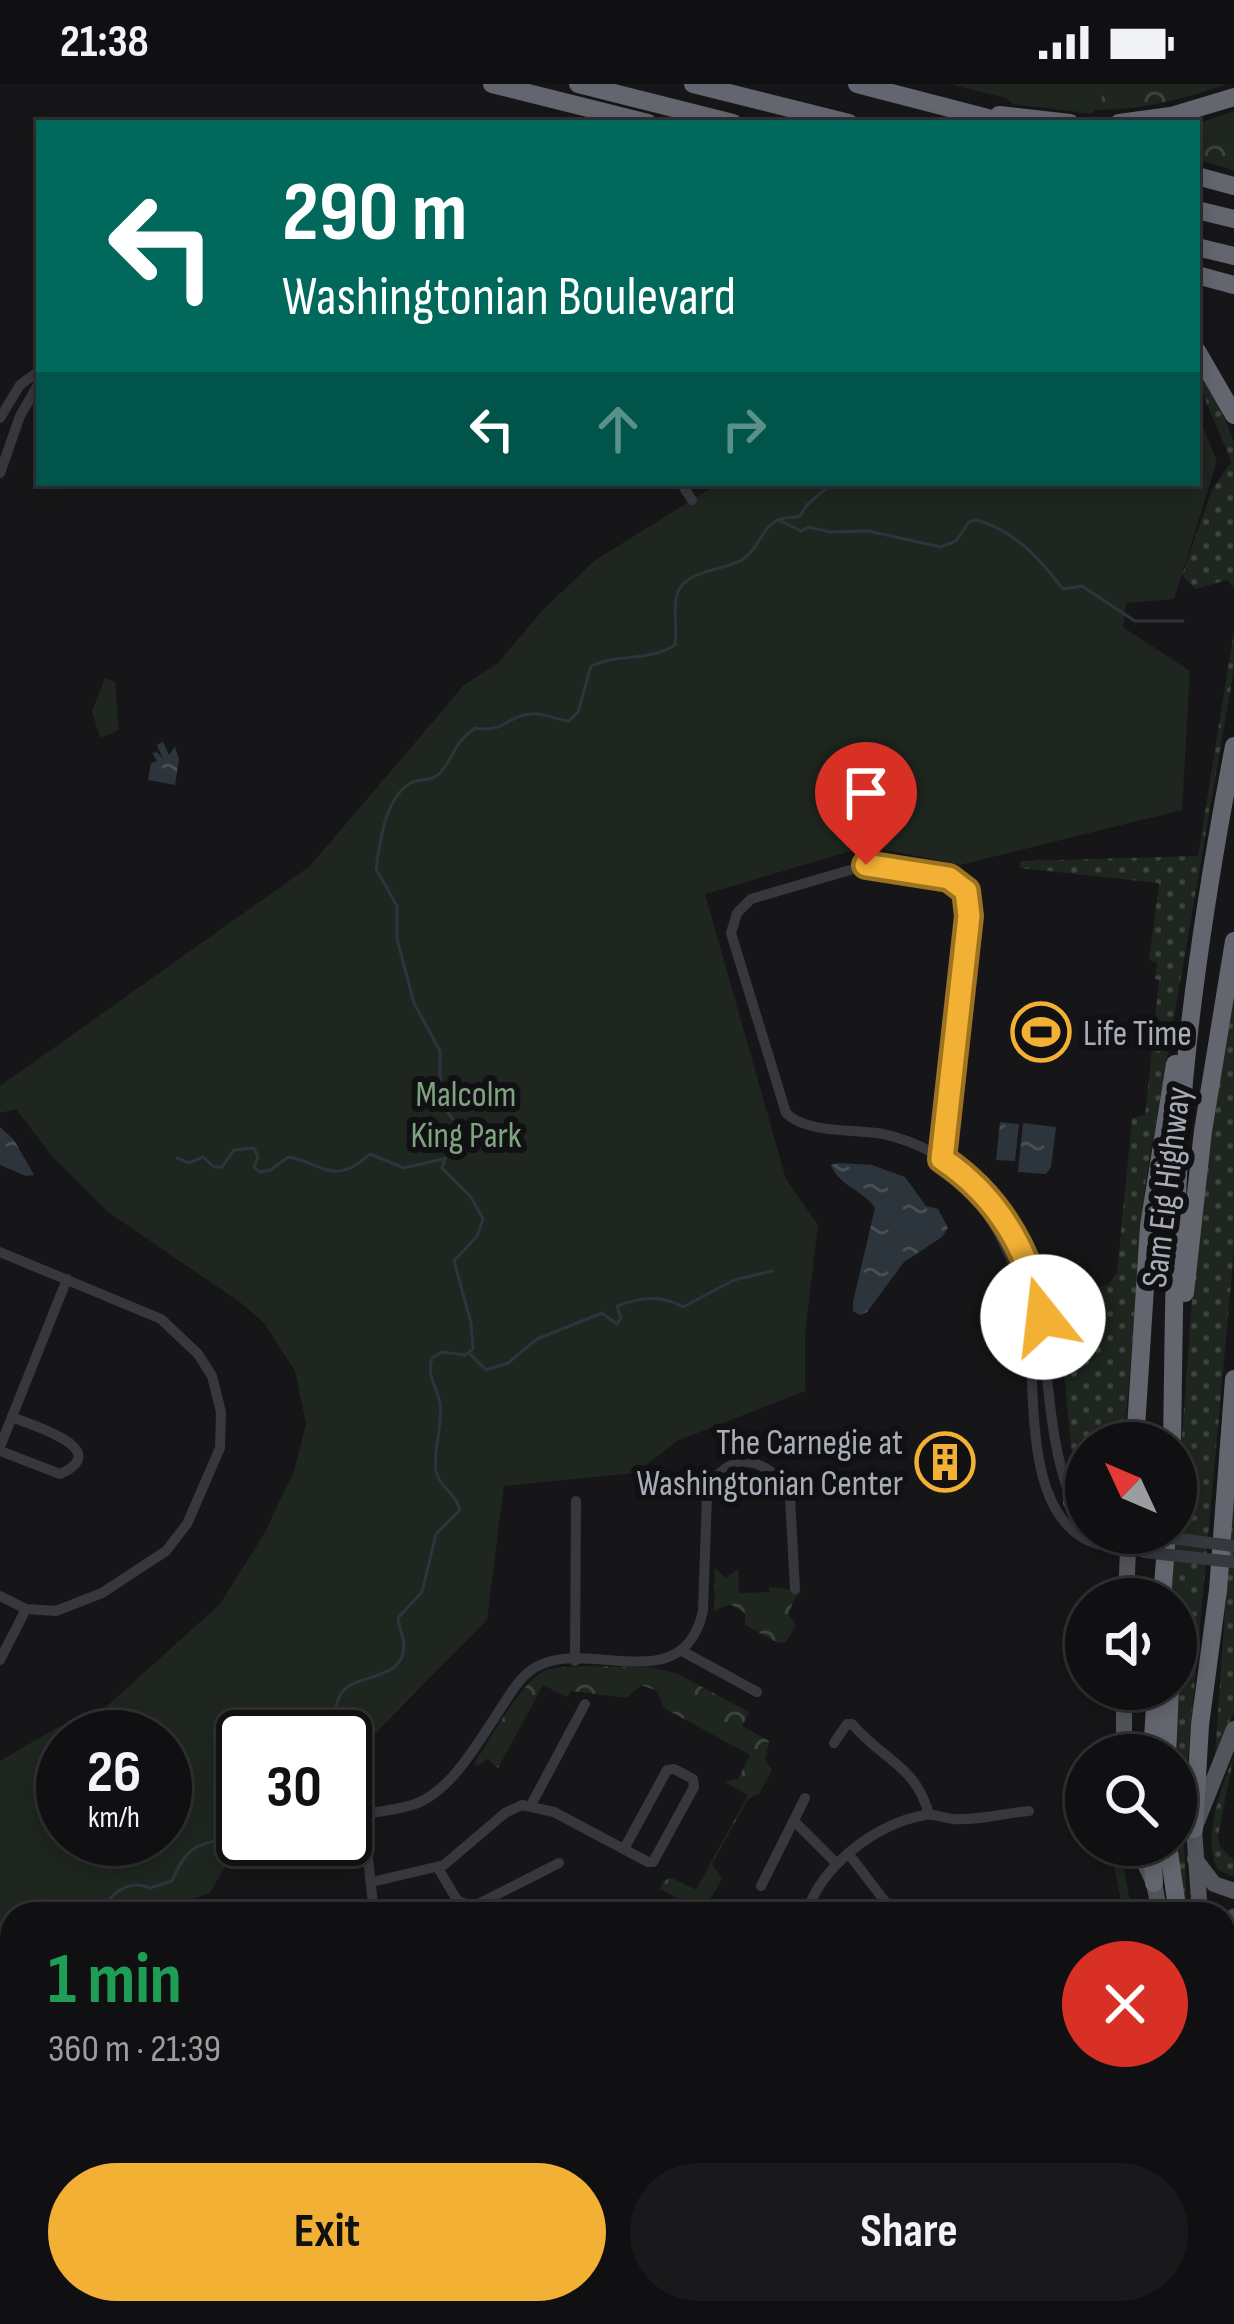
<!DOCTYPE html>
<meta charset="utf-8">
<style>
:root{--surface:#101012;--page:#19191b;--text:#f1f3f6;--muted:#9c9d9f;--line:#303032;--accent:#f2b134}
body{margin:0;font-family:"Sofia Sans Condensed",sans-serif;background:var(--page);color:var(--text);height:100vh;display:flex;flex-direction:column;font-size:45px;white-space:nowrap}
*{box-sizing:border-box;margin:0}
p{font-size:39px;color:var(--muted)}
.icon{flex:none;width:66px;height:66px;fill:none;stroke:currentColor;stroke-width:2;stroke-linecap:round;stroke-linejoin:round}
.map{position:relative;flex:1;overflow:hidden}
.drawer{position:absolute;left:0px;top:1818px;width:1236px;height:423px;display:flex;flex-direction:column;background:var(--surface);border-radius:36px 36px 0 0;box-shadow:0 6px 18px #0003,0 0 0 3px var(--line)}
.drawer>*{flex:none}
.banner{position:absolute;left:36px;top:36px;width:1164px;height:366px;border-radius:0px;box-shadow:0 6px 18px #0003,0 0 0 3px var(--line);background:#00695c;color:#fff;overflow:hidden}
.needle{width:78px;rotate:314deg}
.fabs{position:absolute;left:1065px;top:1338px;display:grid;gap:24px}
.fabs a{display:grid;place-items:center;width:132px;height:132px;border-radius:50%;background:var(--surface);box-shadow:0 6px 18px #0003,0 0 0 3px var(--line);font-size:60px}
.speed{position:absolute;left:36px;top:1626px;display:flex;gap:24px;font-size:60px;font-weight:700;text-align:center}
.speed>*{display:grid;place-content:center;width:156px;height:156px;border-radius:50%;background:var(--surface);box-shadow:0 6px 18px #0003,0 0 0 3px var(--line);line-height:1}
.speed small{font-size:30px;font-weight:400}
.speed .limit{border:6px solid #111;border-radius:18px;background:#fff;color:#111}
.pin{position:absolute;display:grid;place-items:center;width:102px;height:102px;color:#fff;margin:-123px -51px;border-radius:50% 50% 50% 0;rotate:-45deg;box-shadow:0 0 12px #0007}
.pin .icon{rotate:45deg}
.me{position:absolute;width:132px;margin:-66px;rotate:344deg;stroke-linejoin:round;filter:drop-shadow(0 0 9px #0008)}
.turn{display:flex;align-items:center;gap:42px;height:252px;padding:0 48px;font-size:54px}
.turn .icon{width:156px;height:156px;stroke-width:2.5}
.turn b{display:block;font-size:84px;line-height:102px}
.lanes{display:flex;align-items:center;height:114px;padding:0 48px;background:#0003;justify-content:center;gap:60px;direction:ltr}
.lanes .off{opacity:.35}
.round{display:grid;place-items:center;flex:none;width:126px;height:126px;border-radius:63px;background:var(--page)}
.head{display:flex;align-items:center;justify-content:space-between;height:204px;padding:0 48px}
h1{font-size:72px;font-weight:700;line-height:90px;color:#1e9e55}
.primary-button{display:flex;gap:24px;margin-top:auto;padding:24px 48px}
.primary-button a{flex:1;height:138px;border-radius:72px;background:var(--accent);color:#111;font-size:48px;font-weight:700;line-height:138px;text-align:center}
.primary-button a+a{background:var(--page);color:var(--text)}
.status{display:flex;justify-content:space-between;align-items:center;height:84px;padding:0 60px;background:var(--surface);direction:ltr}
.status svg{height:33px;fill:currentColor}
.map>svg:first-child{display:block}
.grass{fill:url(#grass-dots)}
.forest{fill:url(#forest-crowns)}
.park{fill:#1e261f;fill-rule:evenodd}
.water{fill:url(#water-ripples)}
.lines{fill:none;stroke-linecap:round;stroke-linejoin:round}
.stream{stroke:#2c353c;stroke-width:3}
.minor{stroke:#37383d;stroke-width:10}
.tertiary{stroke:#37383d;stroke-width:12}
.secondary{stroke:#45474d;stroke-width:15}
.primary{stroke:#53555c;stroke-width:16}
.motorway{stroke:#63666e;stroke-width:18}
.tertiary-bridge{stroke:#37383d;stroke-width:12}
.route-casing{stroke:#9d7322;stroke-width:30}
.route{stroke:#f2b134;stroke-width:21}
.labels{text-anchor:middle;stroke-width:12;stroke-linejoin:round;paint-order:stroke}
.poi-label{font-size:36px;fill:#a8adb8;stroke:#111113;text-anchor:start}
.park-label{font-size:36px;fill:#7fa381;stroke:#111113}
.street-label{font-size:36px;fill:#a8adb8;stroke:#111113}
</style>
<div class="status"><b>21:38</b><svg viewBox="0 0 49 12"><path d="M0 12V9h3v3zM5 12V6h3v6zM10 12V3h3v9zM15 12V0h3v12zM26 1h20v11H26zM47 4h2v5h-2z"/></svg></div>
<div class="map">
<svg width="1234" height="2240" viewBox="0 0 1234 2240">
<defs>
<pattern id="grass-dots" width="8" height="8" patternUnits="userSpaceOnUse" patternTransform="scale(3)"><rect width="8" height="8" fill="#1e261f"/><path d="M2 2h.1M6 6h.1" fill="none" stroke="#3c433d" stroke-width="1.8" stroke-linecap="round"/></pattern>
<pattern id="forest-crowns" width="20" height="18" patternUnits="userSpaceOnUse" patternTransform="scale(3)"><rect width="20" height="18" fill="#1e261f"/><path d="M2 6a3 3 0 1 1 6 0M12 15a3 3 0 1 1 6 0" fill="none" stroke="#3c433d"/></pattern>
<pattern id="water-ripples" width="26" height="14" patternUnits="userSpaceOnUse" patternTransform="scale(3)"><rect width="26" height="14" fill="#2c353c"/><path d="M2 4q2-2 4 0t4 0M15 11q2-2 4 0t4 0" fill="none" stroke="#485056"/></pattern>
</defs>
<rect width="100%" height="100%" fill="#161618"/>
<g class="grass">
<path d="M1197 280 1215 309 1234 359V504L1227 496 1195 505 1182 491 1212 406 1231 378C1222 350 1197 307 1197 280Z"/>
<path d="M1234 547V585L1145 1102 1124 1359H1086V1410L1071 1365 1059 1234 1076 1225 1088 1205 1108 1201 1117 1189 1132 1034 1145 1031 1159 896 1155 895 1157 879 1149 876 1159 799 1020 784 1021 777 1198 772Z"/>
<path d="M1234 897V1166L1183 1730 1187 1830 1176 1761V1671H1173L1179 1574 1176 1515H1170L1198 1134Z"/>
<path d="M1234 1398V1627L1215 1672Z"/>
<path d="M1234 1671 1218 1752 1220 1763 1234 1776V1793L1218 1786C1201 1753 1222 1704 1234 1671Z"/>
</g>
<g class="forest">
<path d="M951 0H1227C1114 39 1064 30 951 0Z"/>
<path d="M1234 27V86L1197 76V40Z"/>
<path d="M715 1484 726 1494 738 1485 739 1509 769 1508 770 1503 802 1507 793 1517 789 1531 796 1541 786 1558 778 1559 745 1541V1529L730 1520 714 1527Z"/>
<path d="M650 1583 678 1590 749 1628 742 1642 769 1657 765 1676 772 1686 759 1710 748 1715 712 1780 722 1795C712 1812 705 1830 683 1830L688 1820 660 1805 663 1797 672 1794 696 1806 748 1711 725 1698 738 1695 750 1671 664 1624 657 1607 641 1601 627 1614 571 1607 567 1613 543 1601 498 1684 488 1675 477 1682 474 1679C491 1655 519 1600 544 1587 562 1579 627 1584 650 1583Z"/>
<path d="M1110 1761H1120L1132 1830H1120L1123 1826Z"/>
<path d="M792 2229H854L855 2240H808Z"/>
</g>
<g class="park">
<path d="M1000 0H1109L1092 30 1013 20 1003 12Z"/>
<path d="M1197 329 1217 377 1174 515 1126 519 1123 543 1190 587 1182 726 960 781 868 762 705 810 786 1095 818 1141 805 1251V1307L677 1357 636 1389 504 1402 487 1536 345 1680V1653H243L246 1755 234 1767 210 1809 148 1830H12V2027L0 2069V1677L56 1644 106 1623 220 1520 264 1450 294 1387 306 1340 295 1287 264 1239 241 1219 108 1128 51 1071 16 1025 0 1029V1002L310 782 464 601 497 580 542 527 594 477 719 399H1197ZM63 1653H165V1755H63Z"/>
<path d="M105 594 115 598 119 646 100 654 92 627Z"/>
</g>
<g class="water">
<path d="M163 658 169 671 175 663 179 675 175 701 148 696 151 679 157 677 152 669 157 668 163 675 157 661Z"/>
<path d="M1000 1038 1019 1040 1015 1077 996 1076Z"/>
<path d="M1023 1039 1056 1043 1051 1083 1046 1090 1018 1088Z"/>
<path d="M0 1043 14 1056 34 1091 26 1092 0 1081Z"/>
<path d="M838 1079 872 1081 905 1093 926 1122 938 1125 948 1144 942 1153 904 1178 867 1228 860 1231 853 1227V1218L875 1124C863 1106 839 1102 831 1081Z"/>
</g>
<g class="lines">
<g class="stream">
<path d="M779 436 801 447 809 443 830 448 868 447 941 463 956 457 969 438 977 436C1015 447 1039 474 1063 505L1082 502 1135 537H1183"/>
<path d="M177 1074 189 1079 203 1073 214 1083H222L234 1066 254 1064 258 1073 254 1083 260 1088 271 1086 288 1073C322 1078 333 1104 370 1070L404 1084 443 1075"/>
<path d="M470 1270 486 1286 508 1279 537 1255 602 1229 617 1240 621 1234 617 1222C641 1213 661 1211 683 1223L734 1196 772 1187"/>
<path d="M326 1653C337 1640 332 1620 343 1607 360 1589 403 1596 404 1563 404 1551 399 1546 398 1534L422 1508 436 1450 460 1426C456 1409 439 1403 436 1387 433 1365 443 1341 440 1319 437 1302 426 1292 432 1274L442 1268 465 1271 473 1265 471 1239 454 1177 477 1152 483 1135 471 1113 442 1084 445 1074 465 1062 468 1054 448 1029 440 1007V967L414 919 397 855V822L376 785C380 758 385 711 413 698 423 694 431 698 440 689 455 673 450 663 475 644 506 649 504 633 530 630 544 628 554 636 569 637L578 628 591 582C618 569 649 578 675 561 678 545 671 517 680 504 692 486 724 486 742 476 758 467 763 439 781 435 787 433 793 434 800 432L807 421 832 399"/>
<path d="M98 1830C110 1811 127 1794 150 1804L172 1797C177 1786 183 1771 195 1764 217 1753 228 1760 243 1733"/>
<path d="M0 1915 12 1903"/>
</g>
<g class="minor">
<path d="M0 334 20 301 39 287"/>
<path d="M0 389 20 332 39 299"/>
<path d="M681 399 692 416"/>
<path d="M942 1075 969 832 966 807 958 798 867 781 751 815 737 829 731 849 786 1029C807 1050 855 1045 883 1050 902 1054 919 1061 935 1070 1079 1154 1023 1293 1072 1418"/>
<path d="M961 1094C991 1130 1014 1171 1025 1217 1040 1283 1017 1414 1083 1454 1097 1462 1113 1463 1128 1465"/>
<path d="M0 1168 161 1235 198 1270 212 1292 221 1328 220 1364 187 1440 166 1467 102 1509 56 1527 26 1525 0 1512"/>
<path d="M0 1363 67 1195"/>
<path d="M0 1367 60 1390C115 1365 31 1341 12 1333"/>
<path d="M682 1567 757 1608"/>
<path d="M0 1576 26 1525"/>
<path d="M575 1577 576 1417"/>
<path d="M834 1659 847 1640H852C884 1677 915 1681 929 1730"/>
<path d="M348 1687 367 1765 374 1830"/>
<path d="M531 1721 585 1620"/>
<path d="M361 1731C378 1727 398 1726 415 1720 452 1707 480 1655 501 1624 511 1609 520 1592 536 1583 589 1553 683 1617 703 1527L707 1411C723 1363 773 1371 790 1414L795 1505"/>
<path d="M794 1737 836 1779"/>
<path d="M848 1769 887 1820"/>
<path d="M438 1784 457 1816 472 1823 559 1779"/>
<path d="M372 1798 444 1781 505 1729 522 1721 554 1728 648 1778H653L694 1703 693 1695 674 1685 667 1686 624 1765"/>
<path d="M761 1802 805 1714"/>
<path d="M806 1830C822 1781 875 1740 925 1731 935 1729 943 1734 953 1735 977 1737 1005 1729 1029 1727"/>
<path d="M1041 1830 1044 1826"/>
<path d="M976 2229 988 2240"/>
<path d="M390 2240 396 2235 413 2240"/>
<path d="M597 2240 605 2229"/>
<path d="M882 2240 889 2229"/>
<path d="M1137 2240 1150 2229"/>
</g>
<g class="tertiary">
<path d="M1130 1449 1147 1451"/>
<path d="M767 2229 783 2240"/>
<path d="M302 2240 305 2229"/>
</g>
<g class="secondary">
<path d="M1224 1839 1234 1832"/>
<path d="M1224 1858 1234 1854"/>
</g>
<g class="primary">
<path d="M1126 1515 1128 1465"/>
<path d="M1124 1605V1671"/>
<path d="M1136 1761 1154 1799 1160 1830"/>
<path d="M1195 1775 1214 1800 1234 1807"/>
<path d="M1200 1830 1194 1745 1234 1645"/>
<path d="M1224 1891 1234 1871"/>
<path d="M1224 1961 1234 1999"/>
<path d="M1224 2070 1234 2099"/>
</g>
<g class="motorway">
<path d="M492 0 648 39"/>
<path d="M578 0 733 39"/>
<path d="M693 0 849 39"/>
<path d="M857 0 1007 39"/>
<path d="M999 31 1070 39"/>
<path d="M1119 39 1171 32 1234 13"/>
<path d="M1197 92 1234 102"/>
<path d="M1197 126 1234 135"/>
<path d="M1197 163 1234 172"/>
<path d="M1197 191 1234 201"/>
<path d="M1197 267 1234 331"/>
<path d="M1185 1209 1203 1047 1234 857"/>
<path d="M1135 1359 1149 1142 1175 980"/>
<path d="M1172 1359C1174 1242 1174 1125 1183 1009 1193 892 1212 777 1234 662"/>
<path d="M1072 1418 1086 1427"/>
<path d="M1162 1515 1167 1449"/>
<path d="M1152 1671 1156 1605"/>
<path d="M1167 1671 1170 1605"/>
<path d="M1194 1745 1200 1641 1218 1506 1234 1295"/>
<path d="M1152 1761 1154 1799"/>
<path d="M1168 1761 1178 1830"/>
</g>
<g class="tertiary-bridge">
<path d="M1147 1451 1234 1462"/>
<path d="M1144 1468 1233 1478"/>
</g>
</g>
<g class="lines">
<g class="route-casing">
<path id="route" d="M866 781 949 794 966 807 969 832 942 1075C999 1113 1029 1167 1043 1233"/>
</g>
<use href="#route" class="route"/>
</g>
<defs>
<g id="stadium-ring" transform="scale(3)"><circle r="9.5" fill="#111113" stroke="#f2b134" stroke-width="1.5"/><path d="M0-5a6.5 5 0 1 0 0 10a6.5 5 0 1 0 0-10ZM-3.5-1.8h7v3.6h-7Z" fill="#f2b134"/></g>
<g id="building-ring" transform="scale(3)"><circle r="9.5" fill="#111113" stroke="#f2b134" stroke-width="1.5"/><path d="M-4-6H4V6H1V3H-1V6H-4ZM-2.5-4.3h1.7v1.8h-1.7ZM.8-4.3h1.7v1.8H.8ZM-2.5-1h1.7V.8h-1.7ZM.8-1h1.7V.8H.8Z" fill="#f2b134"/></g>
</defs>
<g fill-rule="evenodd">
<use href="#stadium-ring" x="1041" y="948"/>
<use href="#building-ring" x="945" y="1378"/>
</g>
<g class="labels">
<g class="poi-label">
<text x="1083" y="961">Life Time</text>
<text x="903" y="1370" text-anchor="end">The Carnegie at<tspan x="903" dy="41">Washingtonian Center</tspan></text>
</g>
<g class="park-label">
<text x="466" y="1022">Malcolm<tspan x="466" dy="41">King Park</tspan></text>
</g>
<g class="street-label">
<text transform="translate(1165 1103) rotate(-83)" y="13">Sam Eig Highway</text>
</g>
</g>
</svg>
<div class="fabs">
<a><svg class="needle" viewBox="-14 -14 28 28"><path d="M0-13l5 13h-10z" fill="#e53935"/><path d="M0 13l5-13h-10z" fill="#9c9d9f"/></svg></a>
<a><svg class="icon" aria-label="sound" viewBox="0 0 24 24"><path d="M4 9h4l5-4v14l-5-4H4zM17 9q2 3 0 6"/></svg></a>
<a><svg class="icon" aria-label="search" viewBox="0 0 24 24"><circle cx="10" cy="10" r="6"/><path d="M15 15l6 6"/></svg></a>
</div>
<div class="speed"><div>26<small>km/h</small></div><div class="limit">30</div></div>
<div class="pin" style="left:866px;top:781px;background:#d93025"><svg class="icon" aria-label="arrive" viewBox="0 0 24 24"><path d="M6 21V4h12l-3 4 3 4H6"/></svg></div>
<svg class="me" style="left:1043px;top:1233px" viewBox="-20 -20 40 40"><circle r="19" fill="#fff"/><path d="M0-13L10 11 0 6-10 11z" fill="#f2b134"/></svg>
<div class="banner">
<div class="turn"><svg class="icon" aria-label="left" viewBox="0 0 24 24"><path d="M17 20v-9H6M10 6l-5 5 5 5"/></svg><div><b>290 m</b>Washingtonian Boulevard</div></div>
<div class="lanes"><svg class="icon" aria-label="left" viewBox="0 0 24 24"><path d="M17 20v-9H6M10 6l-5 5 5 5"/></svg><svg class="icon off" aria-label="ahead" viewBox="0 0 24 24"><path d="M12 20V5M6 11l6-6 6 6"/></svg><svg class="icon off" aria-label="right" viewBox="0 0 24 24"><path d="M7 20v-9h11M14 6l5 5-5 5"/></svg></div>
</div>
<section class="drawer">
<div class="head"><div><h1>1 min</h1><p>360 m · 21:39</p></div><a class="round" style="background:#d93025;color:#fff"><svg class="icon" aria-label="close" viewBox="0 0 24 24"><path d="M6 6l12 12M18 6L6 18"/></svg></a></div>
<div class="primary-button"><a>Exit</a><a>Share</a></div>
</section>
</div>
